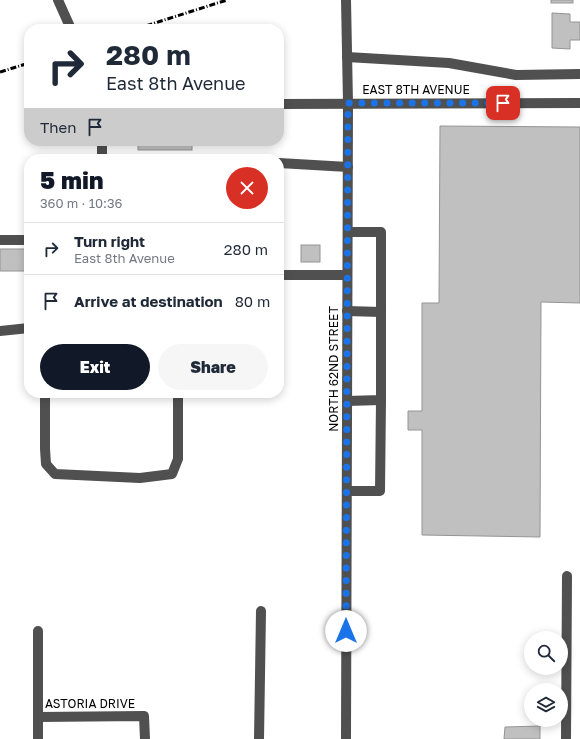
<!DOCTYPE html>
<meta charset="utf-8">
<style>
:root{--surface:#fff;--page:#f6f6f7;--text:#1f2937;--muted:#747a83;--line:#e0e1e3;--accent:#111827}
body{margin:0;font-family:"Golos Text",sans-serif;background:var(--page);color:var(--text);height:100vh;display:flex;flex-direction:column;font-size:15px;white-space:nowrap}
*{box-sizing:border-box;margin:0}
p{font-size:13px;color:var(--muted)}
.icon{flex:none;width:22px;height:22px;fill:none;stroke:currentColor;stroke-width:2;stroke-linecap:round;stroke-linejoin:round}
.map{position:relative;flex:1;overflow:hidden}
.sheet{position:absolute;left:24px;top:154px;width:260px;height:244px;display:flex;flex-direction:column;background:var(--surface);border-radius:16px;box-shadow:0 2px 10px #0003}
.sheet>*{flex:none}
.hud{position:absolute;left:24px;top:24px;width:260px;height:122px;border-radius:16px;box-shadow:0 2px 10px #0003;background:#fff;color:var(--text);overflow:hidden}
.fabs{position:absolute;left:524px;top:631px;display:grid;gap:8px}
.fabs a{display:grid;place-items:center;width:44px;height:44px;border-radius:50%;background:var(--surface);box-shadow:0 2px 10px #0003;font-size:20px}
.pin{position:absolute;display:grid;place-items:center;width:34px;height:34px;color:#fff;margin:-17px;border-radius:8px;box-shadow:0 2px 6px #0006}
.me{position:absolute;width:44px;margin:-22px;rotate:0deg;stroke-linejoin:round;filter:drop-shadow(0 0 3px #0008)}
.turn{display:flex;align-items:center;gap:14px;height:84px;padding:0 16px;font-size:18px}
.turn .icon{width:52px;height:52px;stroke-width:2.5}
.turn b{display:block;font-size:28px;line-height:34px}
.then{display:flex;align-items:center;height:38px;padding:0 16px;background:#0003;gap:8px;font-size:15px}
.round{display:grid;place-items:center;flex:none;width:42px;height:42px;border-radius:21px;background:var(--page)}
.overview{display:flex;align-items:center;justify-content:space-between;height:68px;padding:0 16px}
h1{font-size:24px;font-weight:800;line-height:30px;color:var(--accent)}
.cta{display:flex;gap:8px;margin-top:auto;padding:8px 16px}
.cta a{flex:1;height:46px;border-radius:24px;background:var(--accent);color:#fff;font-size:16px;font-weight:800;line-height:46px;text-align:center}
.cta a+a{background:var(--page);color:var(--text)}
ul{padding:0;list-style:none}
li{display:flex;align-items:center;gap:12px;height:52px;padding:0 16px;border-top:1px solid var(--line)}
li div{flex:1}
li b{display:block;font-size:15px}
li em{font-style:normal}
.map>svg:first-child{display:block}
.building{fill:#c0c0c0;stroke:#949494}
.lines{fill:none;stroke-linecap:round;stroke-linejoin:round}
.minor{stroke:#505050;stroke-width:10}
.rail{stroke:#000;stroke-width:3;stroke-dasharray:6 2 1 2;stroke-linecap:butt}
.route{stroke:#1a73e8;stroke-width:7;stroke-dasharray:0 12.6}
.labels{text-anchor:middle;stroke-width:3.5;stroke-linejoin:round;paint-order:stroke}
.street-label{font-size:12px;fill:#000;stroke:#fff}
</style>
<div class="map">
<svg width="580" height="739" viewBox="0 0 580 739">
<rect width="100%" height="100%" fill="#fff"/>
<g class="building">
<rect x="551" y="0" width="22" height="3"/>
<path d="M552 13 570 14V22H580V40H570V49L552 48Z"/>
<path d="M440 126 580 127V303L541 302 540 537 422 535V430H408V411H422V303H439Z"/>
<rect x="138" y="141" width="54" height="9"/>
<rect x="301" y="245" width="19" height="17"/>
<rect x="0" y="249" width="29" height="22"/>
<path d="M540 726V739H504L505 727Z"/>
</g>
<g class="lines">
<g class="minor">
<path d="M58 0 71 29"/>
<path d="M347 57 449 63 516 75 580 74"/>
<path d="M279 104 580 103"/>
<path d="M102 141V159"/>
<path d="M279 163 348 167"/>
<path d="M0 240H29"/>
<path d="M279 275H347"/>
<path d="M347 311 381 312V232H348"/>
<path d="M0 331 29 328"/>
<path d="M45 393V449L46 464 55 474 140 478 172 474 178 459V393"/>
<path d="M347 401 381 400V312"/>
<path d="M347 491H380L381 400"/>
<path d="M38 717 144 716 145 739"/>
<path d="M38 739V631"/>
<path d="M259 739 261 611"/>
<path d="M346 739 348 103 346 0"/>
<path d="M566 739 567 576"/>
</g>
<g class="rail">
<path d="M136 29 227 0"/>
<path d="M0 72 29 63"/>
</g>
</g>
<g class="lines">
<path class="route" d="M346 631 348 103H503"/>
</g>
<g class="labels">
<g class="street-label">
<text x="416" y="94">EAST 8TH AVENUE</text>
<text transform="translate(334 369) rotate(-90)" y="4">NORTH 62ND STREET</text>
<text x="90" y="708">ASTORIA DRIVE</text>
</g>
</g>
</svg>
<div class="fabs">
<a><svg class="icon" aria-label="search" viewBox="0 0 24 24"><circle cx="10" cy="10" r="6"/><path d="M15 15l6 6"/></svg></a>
<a><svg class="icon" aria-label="layers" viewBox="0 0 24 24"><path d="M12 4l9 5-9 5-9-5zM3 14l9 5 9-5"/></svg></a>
</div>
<div class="pin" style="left:503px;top:103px;background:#d93025"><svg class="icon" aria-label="arrive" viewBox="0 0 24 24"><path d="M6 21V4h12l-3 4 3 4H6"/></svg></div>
<svg class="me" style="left:346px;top:631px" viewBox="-20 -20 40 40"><circle r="19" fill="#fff"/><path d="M0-13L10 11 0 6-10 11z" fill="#1a73e8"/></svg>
<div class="hud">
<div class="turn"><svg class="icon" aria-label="right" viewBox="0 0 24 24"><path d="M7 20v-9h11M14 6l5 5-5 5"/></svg><div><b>280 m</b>East 8th Avenue</div></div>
<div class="then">Then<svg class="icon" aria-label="arrive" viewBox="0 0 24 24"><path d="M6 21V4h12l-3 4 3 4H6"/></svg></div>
</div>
<section class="sheet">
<div class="overview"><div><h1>5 min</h1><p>360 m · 10:36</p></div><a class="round" style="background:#d93025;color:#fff"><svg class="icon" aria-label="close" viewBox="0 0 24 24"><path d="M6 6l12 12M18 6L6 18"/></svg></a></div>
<ul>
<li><svg class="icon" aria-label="right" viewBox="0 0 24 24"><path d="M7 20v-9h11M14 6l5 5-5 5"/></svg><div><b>Turn right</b><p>East 8th Avenue</p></div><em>280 m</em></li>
<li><svg class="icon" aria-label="arrive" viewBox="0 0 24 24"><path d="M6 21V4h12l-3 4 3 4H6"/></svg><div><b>Arrive at destination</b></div><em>80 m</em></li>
</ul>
<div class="cta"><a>Exit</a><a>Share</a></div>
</section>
</div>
